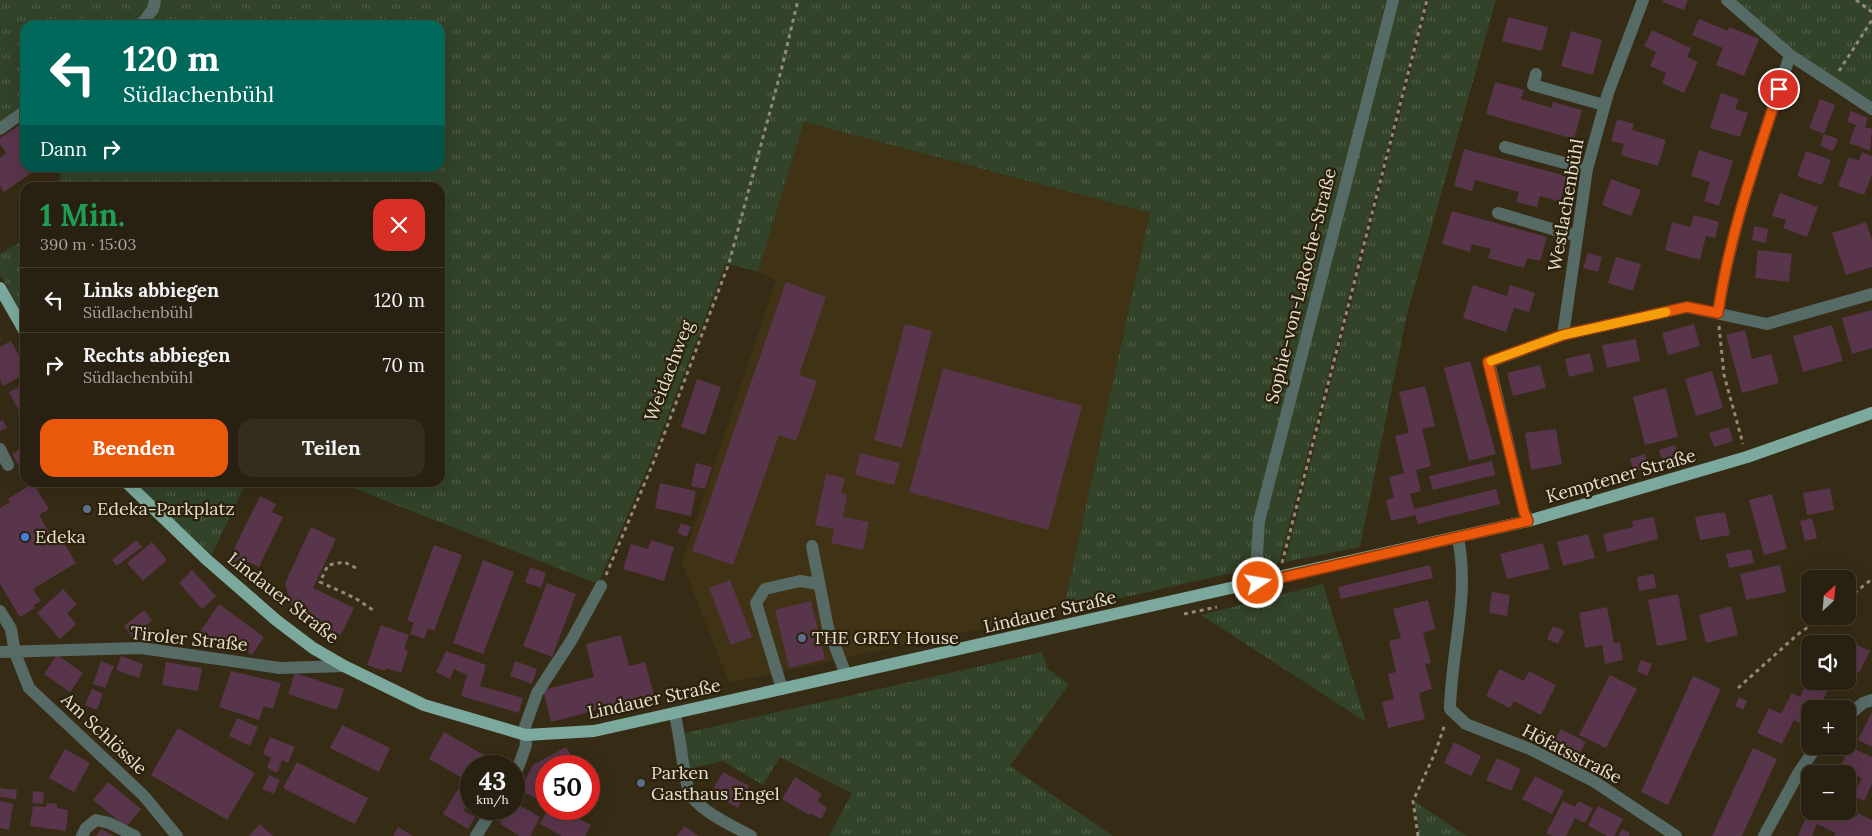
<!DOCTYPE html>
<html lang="de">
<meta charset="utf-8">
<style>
:root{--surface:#282010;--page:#342d1e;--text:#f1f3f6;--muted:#a5a39f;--line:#443e30;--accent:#ea580c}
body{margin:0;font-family:Lora,serif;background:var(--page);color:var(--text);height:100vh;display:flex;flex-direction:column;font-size:19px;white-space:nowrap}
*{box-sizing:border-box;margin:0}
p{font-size:16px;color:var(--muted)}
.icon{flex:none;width:28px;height:28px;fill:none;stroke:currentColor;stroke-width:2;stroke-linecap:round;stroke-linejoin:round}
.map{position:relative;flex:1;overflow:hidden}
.panel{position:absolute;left:20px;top:182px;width:425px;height:305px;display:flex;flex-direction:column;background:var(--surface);border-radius:15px;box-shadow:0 5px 20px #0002,0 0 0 1px var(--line)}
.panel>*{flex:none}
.banner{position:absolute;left:20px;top:20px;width:425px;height:152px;border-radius:15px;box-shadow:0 5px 20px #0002,0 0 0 1px var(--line);background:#00695c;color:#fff;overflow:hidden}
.needle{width:32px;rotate:26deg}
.fabs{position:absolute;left:1801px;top:570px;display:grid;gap:10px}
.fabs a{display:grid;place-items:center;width:55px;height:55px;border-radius:10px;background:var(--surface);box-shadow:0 5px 20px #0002,0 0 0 1px var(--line);font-size:25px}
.speed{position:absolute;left:460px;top:755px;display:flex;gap:10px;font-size:25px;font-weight:700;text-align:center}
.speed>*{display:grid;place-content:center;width:65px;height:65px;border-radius:50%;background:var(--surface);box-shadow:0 5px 20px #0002,0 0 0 1px var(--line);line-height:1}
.speed small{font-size:12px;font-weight:400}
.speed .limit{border:8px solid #d22;background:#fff;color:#111}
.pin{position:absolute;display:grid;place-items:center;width:42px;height:42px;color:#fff;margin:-21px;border:2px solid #fff;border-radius:50%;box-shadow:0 1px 5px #0007}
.me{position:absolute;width:55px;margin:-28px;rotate:78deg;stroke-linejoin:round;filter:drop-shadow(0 0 4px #0008)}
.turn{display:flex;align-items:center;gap:18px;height:105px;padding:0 20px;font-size:22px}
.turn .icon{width:65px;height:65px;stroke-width:2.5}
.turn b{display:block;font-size:35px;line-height:42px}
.then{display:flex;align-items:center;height:48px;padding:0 20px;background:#0003;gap:10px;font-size:19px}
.round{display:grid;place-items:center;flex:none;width:52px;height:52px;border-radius:15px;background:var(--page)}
.headline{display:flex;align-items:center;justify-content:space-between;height:85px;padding:0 20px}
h1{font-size:30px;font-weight:800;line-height:38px;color:#1e9e55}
.button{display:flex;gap:10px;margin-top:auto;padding:10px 20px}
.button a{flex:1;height:58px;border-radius:15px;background:var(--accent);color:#fff;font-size:20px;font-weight:800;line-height:58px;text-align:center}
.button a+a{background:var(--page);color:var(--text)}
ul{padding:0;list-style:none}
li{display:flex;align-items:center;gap:15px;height:65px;padding:0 20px;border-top:1px solid var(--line)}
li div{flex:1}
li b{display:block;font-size:19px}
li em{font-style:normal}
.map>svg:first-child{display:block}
.built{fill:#403214}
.grass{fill:url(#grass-tufts)}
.building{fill:#59354b}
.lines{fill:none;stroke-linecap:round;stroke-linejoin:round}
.path{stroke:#928977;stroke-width:3;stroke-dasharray:4 4;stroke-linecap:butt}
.minor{stroke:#566b66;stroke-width:12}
.major{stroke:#7ca99d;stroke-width:12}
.route-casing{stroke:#983908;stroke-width:12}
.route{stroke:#ea580c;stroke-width:9}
.slow{stroke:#f59e0b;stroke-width:9}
.service-dot{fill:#5c6f8a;stroke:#2c210b;stroke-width:2}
.shop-dot{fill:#3f7fe0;stroke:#2c210b;stroke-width:2}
.labels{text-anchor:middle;stroke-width:4.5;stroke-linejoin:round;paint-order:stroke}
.street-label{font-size:18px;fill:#e6dfd1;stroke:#2c210b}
.poi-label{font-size:18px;fill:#e6dfd1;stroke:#2c210b;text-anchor:start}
</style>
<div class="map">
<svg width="1872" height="836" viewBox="0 0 1872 836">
<defs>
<pattern id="grass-tufts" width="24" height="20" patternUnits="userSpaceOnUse" patternTransform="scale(1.25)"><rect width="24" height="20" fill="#324329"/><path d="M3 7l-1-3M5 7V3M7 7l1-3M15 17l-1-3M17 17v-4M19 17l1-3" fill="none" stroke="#505e47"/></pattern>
</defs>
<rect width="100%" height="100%" fill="#362b15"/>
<path class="built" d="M804 122 1150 213 1063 611 729 683 682 563 776 280 758 272Z"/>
<g class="grass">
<path d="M0 0H152L136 25H25V107L0 126Z"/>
<path d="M158 0H1386L1254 521 1250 569 1063 611 1150 213 804 122 758 272 726 263 651 460 598 584 340 483 440 482V188H57L62 168H440V25H144Z"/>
<path d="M1398 0H1426L1279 563 1261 566 1263 522Z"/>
<path d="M1429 0H1496L1407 314 1360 547 1285 562Z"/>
<path d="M1732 0H1872V105L1792 52Z"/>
<path d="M25 239V319L0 274V254Z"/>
<path d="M134 483H246L211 556Z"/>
<path d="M1323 584 1366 722 1201 615Z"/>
<path d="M1042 652 1048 669 1069 684 1010 766 1113 836H829L852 793 780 757 763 785 723 761 689 769 681 734Z"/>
<path d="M1414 801 1467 836H1419Z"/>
</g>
<g class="building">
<path d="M1663 0H1688L1684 10 1663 2Z"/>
<path d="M1508 17 1548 27 1542 51 1502 41Z"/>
<path d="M1699 19 1728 31 1729 27 1759 39 1744 76 1716 65 1723 48 1692 35Z"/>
<path d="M1652 30 1691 48 1687 57 1698 62 1684 93 1662 83 1666 73 1650 66 1656 52 1644 46Z"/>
<path d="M1571 31 1602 40 1593 75 1561 66Z"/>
<path d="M1495 82 1524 90 1521 99 1552 108 1553 102 1582 110 1574 139 1486 114Z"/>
<path d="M1721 93 1739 99 1735 109 1748 113 1740 137 1710 128Z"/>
<path d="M1820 99 1835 105 1824 134 1809 128Z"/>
<path d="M1851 111 1868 118 1865 127 1872 129 1870 151 1849 143 1856 125 1847 122Z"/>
<path d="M1617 119 1634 124 1632 130 1666 140 1658 166 1621 155 1624 144 1611 141Z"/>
<path d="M23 123 25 126V140L20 144 25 152V168L37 169 4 192 0 186V158L6 153 0 144V138Z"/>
<path d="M1824 134 1838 139 1833 151 1820 146Z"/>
<path d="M1464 149 1567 176 1560 202 1540 196 1537 207 1516 202 1519 192 1475 180 1472 191 1454 186Z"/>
<path d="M1699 150 1733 161 1719 206 1704 201 1710 182 1691 176Z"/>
<path d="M1806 151 1831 160 1822 185 1797 176Z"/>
<path d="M1862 152 1872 156V175L1864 195 1838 186 1849 157 1859 161Z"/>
<path d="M1611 179 1641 190 1631 216 1602 205Z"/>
<path d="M1780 193 1818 207 1807 237 1783 228 1786 220 1772 216Z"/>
<path d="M1452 211 1547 237 1540 261 1527 258 1524 268 1488 258 1491 249 1472 244 1470 252 1442 244Z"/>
<path d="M1694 215 1719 222 1715 238 1706 236 1700 260 1665 250 1672 222 1690 227Z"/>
<path d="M1866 222 1872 240V267L1846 275 1832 233Z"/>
<path d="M1754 226 1768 229 1766 243 1752 240Z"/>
<path d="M1758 250 1792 254 1789 282 1755 278Z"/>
<path d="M1588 253 1602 257 1598 272 1583 268Z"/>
<path d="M1616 257 1641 264 1633 291 1608 283Z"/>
<path d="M786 282 826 297 799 375 817 381 796 441 779 435 733 565 692 551Z"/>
<path d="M1473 285 1507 296 1510 285 1535 293 1529 312 1514 308 1506 332 1463 318Z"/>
<path d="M1872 310V348L1852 354 1842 318Z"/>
<path d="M905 324 932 331 902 448 874 440Z"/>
<path d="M1694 324 1700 346 1668 355 1662 333Z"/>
<path d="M1832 325 1843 361 1803 372 1793 336Z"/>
<path d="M1745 330 1752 359 1771 354 1779 383 1742 393 1726 335Z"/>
<path d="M1636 339 1640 361 1607 368 1602 345Z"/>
<path d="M11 341 25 366V374L3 386 0 379V347Z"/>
<path d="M1590 353 1594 371 1569 377 1565 359Z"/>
<path d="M1470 361 1496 454 1469 461 1444 368Z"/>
<path d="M1540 365 1546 388 1513 396 1507 373Z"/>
<path d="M943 368 1082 406 1048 530 909 492Z"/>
<path d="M1712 371 1723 408 1696 416 1685 379Z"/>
<path d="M697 379 721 387 705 435 681 427Z"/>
<path d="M25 384V422L9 392Z"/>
<path d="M1425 386 1435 426 1422 429 1431 466 1416 470 1421 491 1410 494 1414 509 1496 489 1500 504 1418 524 1415 515 1391 521 1386 500 1394 498 1389 477 1404 473 1395 436 1409 433 1399 392Z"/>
<path d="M1666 388 1678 437 1645 445 1633 397Z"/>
<path d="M3 420 7 428 0 431V421Z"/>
<path d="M1729 427 1733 441 1714 447 1709 433Z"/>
<path d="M1556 429 1562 464 1531 470 1525 433Z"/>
<path d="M1675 445 1679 457 1663 462 1659 450Z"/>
<path d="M24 447 25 462 19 466 12 454Z"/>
<path d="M860 453 900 463 894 485 855 475Z"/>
<path d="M1645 454 1649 467 1634 472 1630 459Z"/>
<path d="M1492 461 1495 475 1433 490 1429 476Z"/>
<path d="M696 463 712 467 705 489 691 486Z"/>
<path d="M826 474 845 478 841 493 847 495 843 517 869 522 863 550 831 543 834 529 815 525Z"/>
<path d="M33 483 49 509 39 515 57 545 63 541 76 563 33 589 41 601 33 606 35 608 20 617 0 584V508L10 502 8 499Z"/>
<path d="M660 483 696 491 691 516 655 508Z"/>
<path d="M1830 488 1834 510 1807 515 1803 493Z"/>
<path d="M1772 494 1787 549 1764 555 1749 500Z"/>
<path d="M260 496 276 504 272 512 283 517 259 567 246 561 237 570 226 561 232 553Z"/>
<path d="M1725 512 1730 535 1700 540 1695 517Z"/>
<path d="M1654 517 1658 539 1607 552 1603 534 1633 527 1632 521Z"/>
<path d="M1812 518 1817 538 1805 541 1800 521Z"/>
<path d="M681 523 691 527 687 537 677 533Z"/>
<path d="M311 527 336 539 313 588 354 608 341 635 293 612 285 583Z"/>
<path d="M1588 534 1595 558 1563 566 1557 542Z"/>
<path d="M136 540 142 547 117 566 112 560Z"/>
<path d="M651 540 674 547 664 581 623 569 631 544 648 549Z"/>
<path d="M152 542 167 560 143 581 127 563Z"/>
<path d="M1543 543 1550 569 1507 579 1500 554Z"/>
<path d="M434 545 462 555 434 631 428 628 424 639 410 634 414 623 407 620Z"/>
<path d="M1751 549 1754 563 1729 568 1726 554Z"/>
<path d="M483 560 514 572 483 654 453 643Z"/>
<path d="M1430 565 1433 578 1341 599 1338 587Z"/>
<path d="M1780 565 1786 592 1746 600 1740 574Z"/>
<path d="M530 567 546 573 541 588 525 582Z"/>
<path d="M192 570 216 596 202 609 179 583Z"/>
<path d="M1654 574 1656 588 1639 591 1637 577Z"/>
<path d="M730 580 752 637 731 645 709 588Z"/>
<path d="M547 583 576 594 552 657 523 646Z"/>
<path d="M63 589 77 604 67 613 76 624 60 639 37 613Z"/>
<path d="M1492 592 1510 595 1507 616 1489 613Z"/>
<path d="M1678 594 1687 640 1657 646 1648 600Z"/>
<path d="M1428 600 1435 629 1423 633 1431 663 1425 664 1432 689 1419 693 1425 719 1388 728 1382 702 1394 699 1388 674 1396 672 1389 641 1401 638 1393 609Z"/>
<path d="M811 601 825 659 789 668 775 610Z"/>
<path d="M219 604 264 637 252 655 226 637 218 649 198 635Z"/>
<path d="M1731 606 1738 635 1706 643 1699 615Z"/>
<path d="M1607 607 1614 643 1620 642 1623 660 1605 664 1602 645 1585 648 1579 613Z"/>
<path d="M144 610 152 620 147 625 153 632 144 640 139 633 133 638 124 626Z"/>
<path d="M381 625 409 635 404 649 408 651 401 673 386 668 385 671 367 665Z"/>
<path d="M1553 626 1564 631 1558 644 1547 639Z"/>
<path d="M621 635 629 666 645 662 654 695 551 722 543 690 594 677 586 644Z"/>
<path d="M1847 640 1870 651 1859 673 1848 668Z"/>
<path d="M446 651 486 665 480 686 523 698 519 713 461 696 467 675 454 669 450 679 436 672Z"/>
<path d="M57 655 83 673 70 692 44 674Z"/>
<path d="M121 656 143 664 139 678 116 670Z"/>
<path d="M1641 660 1652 664 1647 676 1637 671Z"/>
<path d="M101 661 114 666 105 688 93 684Z"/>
<path d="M515 661 537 669 532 684 510 676Z"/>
<path d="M166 662 202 668 198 691 162 685Z"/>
<path d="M1499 669 1524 681 1529 671 1556 685 1541 715 1514 701 1510 708 1486 696Z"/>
<path d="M231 671 281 683 273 709 264 706 259 720 219 707Z"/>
<path d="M295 673 344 689 337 710 288 694Z"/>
<path d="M1610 675 1637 689 1606 748 1579 735Z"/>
<path d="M1810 675V681H1842L1838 689 1830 685 1820 707 1811 703 1801 724 1794 720 1782 744 1757 733 1769 708 1781 714 1792 693 1800 697Z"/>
<path d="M1693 676 1721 689 1668 805 1641 792Z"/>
<path d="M92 689 103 694 97 710 85 705Z"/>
<path d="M1739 697 1747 701 1743 710 1735 706Z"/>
<path d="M1872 712V747L1858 740Z"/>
<path d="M237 718 258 727 250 746 229 736Z"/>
<path d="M342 725 390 748 379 772 330 748Z"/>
<path d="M178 728 255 773 227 820 151 775Z"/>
<path d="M1561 729 1586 742 1580 753 1555 740Z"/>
<path d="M444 732 491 759 487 766H471V783L429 759Z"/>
<path d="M270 737 295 747 288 763 282 760 277 773 267 768 271 758 263 754Z"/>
<path d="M1454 742 1481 756 1471 776 1444 763Z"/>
<path d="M566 747 577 766H546V795L543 802 520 790 533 765Z"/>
<path d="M1849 747 1872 757V784L1864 801 1853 796 1862 778 1840 768Z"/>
<path d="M1753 748 1777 759 1742 836H1712Z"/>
<path d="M65 749 90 763 74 792 49 778Z"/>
<path d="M1497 758 1521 769 1511 791 1486 780Z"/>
<path d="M297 762 368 798 355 824 283 788Z"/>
<path d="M723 772 749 786 738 808 711 793Z"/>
<path d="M269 775 280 780 274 794 262 789Z"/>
<path d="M1535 776 1564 791 1552 814 1522 799Z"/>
<path d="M795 777 822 794 817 801 827 808 821 819 810 813 809 815 782 799Z"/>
<path d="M108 782 141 809 126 827 93 800Z"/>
<path d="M0 788 17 790 16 799 0 797Z"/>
<path d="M458 789 471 797 464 811 475 817 468 829 443 814Z"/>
<path d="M33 791 44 792 43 804 32 803Z"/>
<path d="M0 801 13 804 9 830 0 828Z"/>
<path d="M1563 801 1575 807 1578 801 1593 808 1585 823 1575 818 1566 836H1553L1546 833Z"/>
<path d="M514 802 540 817 530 836H520L500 824 508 809H514Z"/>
<path d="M47 803 57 804V808L68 810 66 831 30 826 33 806 46 807Z"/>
<path d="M1598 806 1623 819 1614 836H1607L1588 826Z"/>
<path d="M548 809H560L591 825 585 836H562L540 824Z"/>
<path d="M1809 811H1843L1856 817 1858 813 1872 820V836H1834L1836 833 1817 824 1812 836H1798Z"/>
<path d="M260 824 273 836H249Z"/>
<path d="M684 826 699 836H677Z"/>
<path d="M398 827 413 836H393Z"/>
<path d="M101 829 114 836H96Z"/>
<path d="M1622 829 1630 833 1629 836H1618Z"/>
</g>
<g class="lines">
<g class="path">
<path d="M1856 0 1872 12"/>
<path d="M1839 71 1872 20"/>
<path d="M1719 326 1724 375 1743 444"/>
<path d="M1282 563 1427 0"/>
<path d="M356 568 344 562 328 565 320 582 355 598 373 610"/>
<path d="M606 575 654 461 729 263 782 67 798 0"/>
<path d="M1848 598 1872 579"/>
<path d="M1184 614 1217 607"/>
<path d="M1738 688 1797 635 1823 616"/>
<path d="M1418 836 1413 801 1435 753 1445 724"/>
</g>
<g class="minor">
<path d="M1727 0 1790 55 1872 109"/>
<path d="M141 25 153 9 155 0"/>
<path d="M1536 74 1533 85 1604 105"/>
<path d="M0 129 25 111"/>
<path d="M1505 147 1587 169"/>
<path d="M1498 213 1576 236"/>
<path d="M1718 313C1731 225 1763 140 1790 55"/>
<path d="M1563 335 1587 169 1608 93 1643 0"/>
<path d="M0 449 8 465"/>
<path d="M1528 521 1524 512 1489 362 1563 335 1687 307 1767 324 1872 294"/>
<path d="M1458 538C1470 596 1451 651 1450 709L1466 724 1530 749 1595 782 1676 836"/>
<path d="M812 546 828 628 846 675"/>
<path d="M1258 583 1256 571 1259 521 1393 0"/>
<path d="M0 611 11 629 15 653 29 688 144 796 177 836"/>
<path d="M0 652 141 648 280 668 344 666"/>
<path d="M782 689 756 603 765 589 800 581 819 584"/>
<path d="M674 713C681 733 683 785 692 797 704 813 733 826 751 836"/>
<path d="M1848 716 1863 703 1872 700"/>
<path d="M514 775 519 765 526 745 525 727 537 693 571 641 601 586"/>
<path d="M82 836 86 828 96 820 109 823 135 836"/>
<path d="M476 836 493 809"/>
<path d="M1764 836 1799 772 1817 746"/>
</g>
<g class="major">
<path d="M0 288 25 332"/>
<path d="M126 482 206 559 276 620 313 648 344 666 424 705 526 735 594 731 1528 521 1747 457 1872 413"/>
</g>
</g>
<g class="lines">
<g class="route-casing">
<path id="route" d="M1258 583 1528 521 1524 512 1488 362 1563 335 1687 307 1718 313C1729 236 1755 163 1779 89"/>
</g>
<use href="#route" class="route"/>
<path class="slow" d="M1491 361 1563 335 1666 312"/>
</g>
<g class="service-dot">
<circle cx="87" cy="509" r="5"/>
<circle cx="802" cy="638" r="5"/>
<circle cx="641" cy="783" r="5"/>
</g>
<circle class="shop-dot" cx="25" cy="537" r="5"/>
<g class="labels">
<g class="street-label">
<text transform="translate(1566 205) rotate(-80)" y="6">Westlachenbühl</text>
<text transform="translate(1301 286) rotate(-76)" y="6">Sophie-von-LaRoche-Straße</text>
<text transform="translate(669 371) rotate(-69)" y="6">Weidachweg</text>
<text transform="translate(1621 476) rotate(-16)" y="6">Kemptener Straße</text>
<text transform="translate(283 598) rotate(38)" y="6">Lindauer Straße</text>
<text transform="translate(1050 612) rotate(-13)" y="6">Lindauer Straße</text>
<text transform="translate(189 639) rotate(6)" y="6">Tiroler Straße</text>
<text transform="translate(654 699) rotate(-12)" y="6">Lindauer Straße</text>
<text transform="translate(104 734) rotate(43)" y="6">Am Schlössle</text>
<text transform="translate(1572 754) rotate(27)" y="6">Höfatsstraße</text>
</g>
<g class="poi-label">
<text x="97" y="515">Edeka-Parkplatz</text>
<text x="35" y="543">Edeka</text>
<text x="812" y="644">THE GREY House</text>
<text x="651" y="779">Parken<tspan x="651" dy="21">Gasthaus Engel</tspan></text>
</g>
</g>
</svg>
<div class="fabs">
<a><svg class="needle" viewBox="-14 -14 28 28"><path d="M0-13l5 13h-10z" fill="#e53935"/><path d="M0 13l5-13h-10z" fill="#a5a39f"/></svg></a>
<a><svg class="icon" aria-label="sound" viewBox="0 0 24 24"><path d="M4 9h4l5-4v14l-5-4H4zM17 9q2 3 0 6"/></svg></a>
<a>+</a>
<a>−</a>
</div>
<div class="speed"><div>43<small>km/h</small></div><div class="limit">50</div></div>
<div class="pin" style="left:1779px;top:89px;background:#d93025"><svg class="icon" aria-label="arrive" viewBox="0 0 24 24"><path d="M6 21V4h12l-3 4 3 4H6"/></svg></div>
<svg class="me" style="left:1258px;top:583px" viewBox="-20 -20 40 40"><circle r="17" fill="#ea580c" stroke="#fff" stroke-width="3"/><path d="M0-11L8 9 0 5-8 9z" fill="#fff"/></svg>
<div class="banner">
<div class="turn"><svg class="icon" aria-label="left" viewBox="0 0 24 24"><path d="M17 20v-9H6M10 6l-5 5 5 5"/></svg><div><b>120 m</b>Südlachenbühl</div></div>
<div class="then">Dann<svg class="icon" aria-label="right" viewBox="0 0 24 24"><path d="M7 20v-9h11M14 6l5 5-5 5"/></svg></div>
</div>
<section class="panel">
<div class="headline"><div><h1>1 Min.</h1><p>390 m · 15:03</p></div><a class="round" style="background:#d93025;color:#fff"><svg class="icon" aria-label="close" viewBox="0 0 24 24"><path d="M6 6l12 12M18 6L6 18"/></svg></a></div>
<ul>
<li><svg class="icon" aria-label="left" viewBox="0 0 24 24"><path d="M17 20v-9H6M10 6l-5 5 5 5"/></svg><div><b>Links abbiegen</b><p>Südlachenbühl</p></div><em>120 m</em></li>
<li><svg class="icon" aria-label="right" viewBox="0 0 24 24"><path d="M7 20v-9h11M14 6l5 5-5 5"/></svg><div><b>Rechts abbiegen</b><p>Südlachenbühl</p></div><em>70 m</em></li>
</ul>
<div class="button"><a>Beenden</a><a>Teilen</a></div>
</section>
</div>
